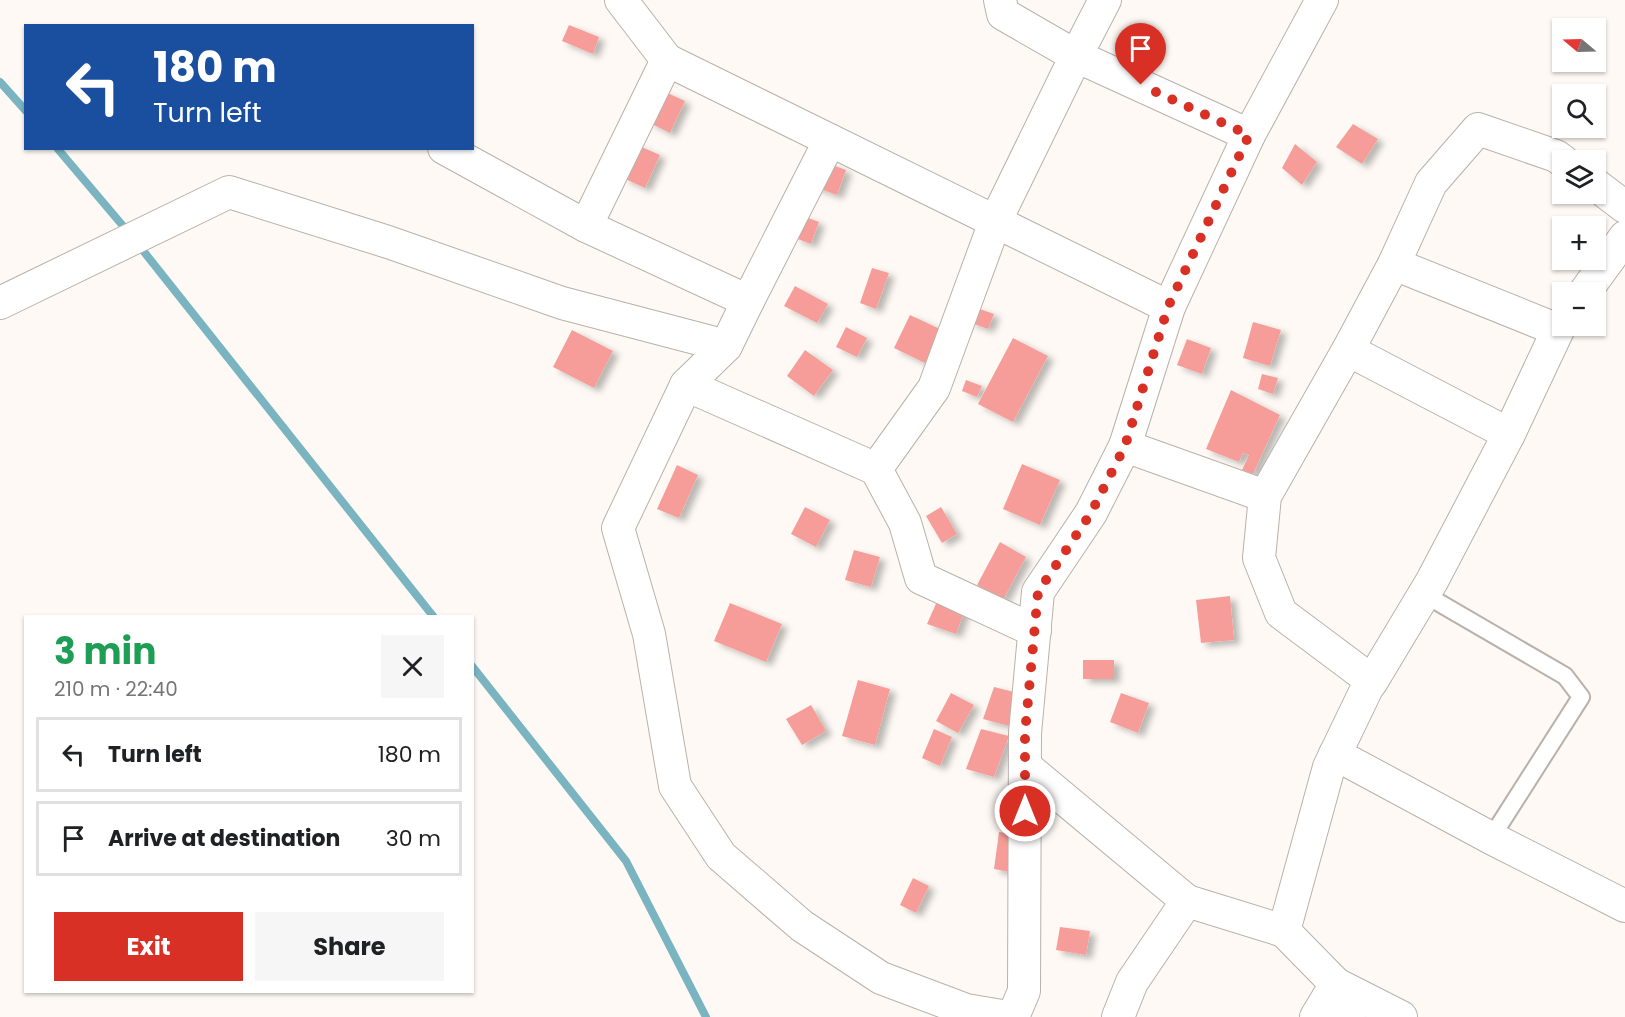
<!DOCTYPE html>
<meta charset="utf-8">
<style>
:root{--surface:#fff;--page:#f6f6f6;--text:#202124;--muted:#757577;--line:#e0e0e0;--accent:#d93025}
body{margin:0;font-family:Poppins,sans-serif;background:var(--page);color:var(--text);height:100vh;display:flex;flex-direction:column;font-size:22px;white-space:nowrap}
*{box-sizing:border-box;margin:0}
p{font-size:20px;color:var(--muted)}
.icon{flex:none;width:33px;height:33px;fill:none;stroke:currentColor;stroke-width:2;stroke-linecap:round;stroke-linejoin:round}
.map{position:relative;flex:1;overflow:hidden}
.details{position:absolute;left:24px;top:615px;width:450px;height:378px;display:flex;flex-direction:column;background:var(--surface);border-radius:0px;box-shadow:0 2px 4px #0004}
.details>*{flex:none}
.banner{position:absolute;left:24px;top:24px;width:450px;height:126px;border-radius:0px;box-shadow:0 2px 4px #0004;background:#1a4fa0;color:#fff;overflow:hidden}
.needle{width:39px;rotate:289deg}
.controls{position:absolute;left:1552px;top:18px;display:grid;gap:12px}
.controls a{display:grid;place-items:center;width:54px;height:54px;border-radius:0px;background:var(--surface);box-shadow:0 2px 4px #0004;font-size:30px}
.pin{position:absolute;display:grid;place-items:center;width:51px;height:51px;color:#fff;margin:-62px -26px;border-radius:50% 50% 50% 0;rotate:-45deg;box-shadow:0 0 6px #0007}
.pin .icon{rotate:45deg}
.me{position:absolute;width:66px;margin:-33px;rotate:0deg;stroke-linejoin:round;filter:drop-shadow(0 0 4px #0008)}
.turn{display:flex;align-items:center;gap:21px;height:126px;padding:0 30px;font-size:27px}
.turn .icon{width:78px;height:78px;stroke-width:2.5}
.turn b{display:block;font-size:42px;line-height:51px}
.round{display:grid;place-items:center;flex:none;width:63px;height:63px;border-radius:0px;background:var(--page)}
.head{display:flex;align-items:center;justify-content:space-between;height:102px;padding:0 30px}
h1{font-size:36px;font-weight:700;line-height:45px;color:#1e9e55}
.cta{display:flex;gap:12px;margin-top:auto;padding:12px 30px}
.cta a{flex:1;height:69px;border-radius:0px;background:var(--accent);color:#fff;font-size:24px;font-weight:700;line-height:69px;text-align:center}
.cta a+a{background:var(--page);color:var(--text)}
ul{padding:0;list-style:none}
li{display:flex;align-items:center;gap:18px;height:75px;margin:0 12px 9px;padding:0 18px;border:3px solid var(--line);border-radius:0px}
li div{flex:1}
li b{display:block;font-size:22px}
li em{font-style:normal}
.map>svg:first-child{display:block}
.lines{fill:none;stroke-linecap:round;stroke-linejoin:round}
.stream{stroke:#7ab4c1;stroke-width:8}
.building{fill:#f69d99;filter:url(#shadow)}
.service-casing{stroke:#bab1aa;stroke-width:20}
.minor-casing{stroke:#bab1aa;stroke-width:34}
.service{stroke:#fff;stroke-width:16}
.minor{stroke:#fff;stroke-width:32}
.route{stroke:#d93025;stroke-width:10;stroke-dasharray:0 18}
</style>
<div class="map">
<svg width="1625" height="1017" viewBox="0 0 1625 1017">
<defs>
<filter id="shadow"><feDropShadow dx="6" dy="4" stdDeviation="3" flood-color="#0004"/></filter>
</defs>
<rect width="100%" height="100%" fill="#fef9f4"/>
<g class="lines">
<g class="stream">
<path d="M0 82 26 111"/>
<path d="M57 148 129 233"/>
<path d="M137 243 433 616"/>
<path d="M472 666 626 861 706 1017"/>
</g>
</g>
<g class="building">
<path d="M569 25 599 37 593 54 562 41Z"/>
<path d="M663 91 685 101 670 133 648 122Z"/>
<path d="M1353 124 1378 139 1362 164 1336 147Z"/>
<path d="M1295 144 1317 162 1302 185 1282 168Z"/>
<path d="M637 145 660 155 645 188 623 178Z"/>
<path d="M830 164 846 170 837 195 812 186Z"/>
<path d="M803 216 819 222 811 244 795 238Z"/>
<path d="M872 268 889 273 876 309 860 303Z"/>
<path d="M795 286 828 304 817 323 784 306Z"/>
<path d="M974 307 994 314 988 329 969 322Z"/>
<path d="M910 315 940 329 925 363 894 348Z"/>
<path d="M1253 322 1281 330 1270 366 1243 358Z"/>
<path d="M846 327 867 338 857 357 836 347Z"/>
<path d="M572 330 613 351 594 388 553 367Z"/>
<path d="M1013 338 1048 356 1013 422 978 404Z"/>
<path d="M1187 339 1211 348 1202 374 1177 365Z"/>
<path d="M805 350 833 370 814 396 787 376Z"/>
<path d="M1262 374 1278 378 1273 394 1258 389Z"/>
<path d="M966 380 982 386 977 397 962 391Z"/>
<path d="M1231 390 1280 415 1253 474 1242 470 1249 455 1243 453 1239 462 1206 449Z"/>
<path d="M1022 464 1060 480 1040 525 1003 509Z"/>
<path d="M677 465 698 475 679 518 657 509Z"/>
<path d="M805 507 830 520 816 547 791 534Z"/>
<path d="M941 507 957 534 942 543 926 516Z"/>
<path d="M1000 542 1026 557 1003 600 977 585Z"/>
<path d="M854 550 880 557 871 587 845 580Z"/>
<path d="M1230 596 1234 640 1201 643 1196 600Z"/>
<path d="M938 599 965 609 956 634 927 624Z"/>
<path d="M730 603 782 624 766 662 714 641Z"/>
<rect x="1083" y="660" width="31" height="19"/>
<path d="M858 680 890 689 875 745 842 736Z"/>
<path d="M994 687 1022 694 1013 727 983 719Z"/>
<path d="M951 693 974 705 958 733 936 721Z"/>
<path d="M1121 693 1149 703 1138 733 1110 722Z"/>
<path d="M811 705 826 731 802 745 786 719Z"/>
<path d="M934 729 952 737 940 766 922 758Z"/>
<path d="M981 729 1009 736 994 777 966 769Z"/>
<path d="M999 832 1021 835 1015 873 994 869Z"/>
<path d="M913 878 929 886 916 913 900 905Z"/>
<path d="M1060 927 1090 931 1086 955 1056 950Z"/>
</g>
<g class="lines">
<g class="service-casing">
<path id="service" d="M1424 594 1565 676 1581 697 1491 838"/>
</g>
<g class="minor-casing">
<g id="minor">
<path d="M621 0 667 60"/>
<path d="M1000 0 1003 14 1076 56 1105 0"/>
<path d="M830 140 748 301 586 226 667 60 1169 307 1125 446"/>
<path d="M444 148 586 226"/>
<path d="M1596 185 1625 207"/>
<path d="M1394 264 1431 183 1478 129 1556 156 1563 161"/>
<path d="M1585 292 1625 237"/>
<path d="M748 301 726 346 686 385 876 469"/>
<path d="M0 303 229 192 388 242 562 303 726 346"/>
<path d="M1169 307 1249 135 1322 0"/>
<path d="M1348 350 1394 264 1558 330 1509 434"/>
<path d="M686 385 618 528 649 634 675 786 721 856 802 926 881 978 966 1010 1008 1017"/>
<path d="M1035 631 921 578 905 523 876 469 934 388 995 222 1076 56 1249 135"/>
<path d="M1335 754 1491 838 1625 906"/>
<path d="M1025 766 1187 901 1132 982 1118 1017"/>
<path d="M1187 901 1284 931 1336 984 1316 1017"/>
<path d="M1284 931 1329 767 1367 688 1372 681 1432 581 1509 434 1348 350 1265 496 1259 558 1281 613 1372 681"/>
<path d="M1013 1017 1024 991 1025 733 1038 592 1091 513 1125 446 1265 496"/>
<path d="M1349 1017 1336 984 1401 1017"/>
</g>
</g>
<use href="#service" class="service"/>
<use href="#minor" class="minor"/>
</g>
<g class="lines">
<path class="route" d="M1025 811V733L1038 592 1091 513 1125 446 1168 307 1249 135 1141 85"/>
</g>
</svg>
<div class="controls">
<a><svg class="needle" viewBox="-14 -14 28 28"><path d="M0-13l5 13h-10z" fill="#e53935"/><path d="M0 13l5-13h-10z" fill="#757577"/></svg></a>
<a><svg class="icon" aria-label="search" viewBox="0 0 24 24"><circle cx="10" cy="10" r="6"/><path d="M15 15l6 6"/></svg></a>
<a><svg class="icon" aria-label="layers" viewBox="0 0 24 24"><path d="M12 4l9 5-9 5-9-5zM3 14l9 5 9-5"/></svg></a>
<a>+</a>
<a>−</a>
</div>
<div class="pin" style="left:1141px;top:85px;background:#d93025"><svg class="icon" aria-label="arrive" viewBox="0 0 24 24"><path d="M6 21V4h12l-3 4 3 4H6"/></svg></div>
<svg class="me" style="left:1025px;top:811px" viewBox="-20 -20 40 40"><circle r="17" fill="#d93025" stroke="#fff" stroke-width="3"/><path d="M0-11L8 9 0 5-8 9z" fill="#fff"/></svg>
<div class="banner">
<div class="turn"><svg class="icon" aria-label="left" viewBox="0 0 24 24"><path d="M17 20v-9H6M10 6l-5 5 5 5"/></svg><div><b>180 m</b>Turn left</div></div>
</div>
<section class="details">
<div class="head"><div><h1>3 min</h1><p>210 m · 22:40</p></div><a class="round"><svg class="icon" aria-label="close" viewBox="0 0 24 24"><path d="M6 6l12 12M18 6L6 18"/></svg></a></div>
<ul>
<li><svg class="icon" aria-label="left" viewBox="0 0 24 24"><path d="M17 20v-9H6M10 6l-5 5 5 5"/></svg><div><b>Turn left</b></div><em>180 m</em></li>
<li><svg class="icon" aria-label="arrive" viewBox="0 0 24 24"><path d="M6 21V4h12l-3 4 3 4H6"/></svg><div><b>Arrive at destination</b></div><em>30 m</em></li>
</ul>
<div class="cta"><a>Exit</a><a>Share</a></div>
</section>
</div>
